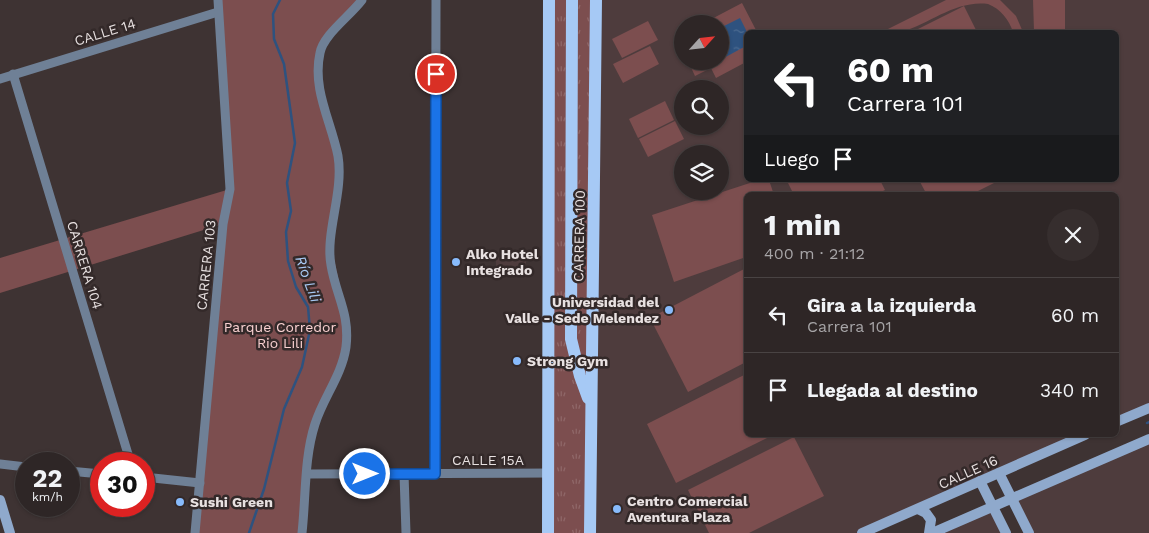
<!DOCTYPE html>
<html lang="es">
<meta charset="utf-8">
<style>
:root{--surface:#2e2626;--page:#362e2e;--text:#f1f3f6;--muted:#a7a5a7;--line:#494343}
body{margin:0;font-family:"Work Sans",sans-serif;background:var(--page);color:var(--text);height:100vh;display:flex;flex-direction:column;font-size:19px;white-space:nowrap}
*{box-sizing:border-box;margin:0}
p{font-size:16px;color:var(--muted)}
.icon{flex:none;width:28px;height:28px;fill:none;stroke:currentColor;stroke-width:2;stroke-linecap:round;stroke-linejoin:round}
.map{position:relative;flex:1;overflow:hidden}
.sheet{position:absolute;left:744px;top:192px;width:375px;height:245px;display:flex;flex-direction:column;background:var(--surface);border-radius:8px;box-shadow:0 1px 4px #0004,0 0 0 1px var(--line)}
.sheet>*{flex:none}
.guide{position:absolute;left:744px;top:30px;width:375px;height:152px;border-radius:8px;box-shadow:0 1px 4px #0004,0 0 0 1px var(--line);background:#202124;color:#fff;overflow:hidden}
.needle{width:32px;rotate:63deg}
.controls{position:absolute;left:674px;top:15px;display:grid;gap:10px}
.controls a{display:grid;place-items:center;width:55px;height:55px;border-radius:50%;background:var(--surface);box-shadow:0 1px 4px #0004,0 0 0 1px var(--line);font-size:25px}
.speed{position:absolute;left:15px;top:452px;display:flex;gap:10px;font-size:25px;font-weight:700;text-align:center}
.speed>*{display:grid;place-content:center;width:65px;height:65px;border-radius:50%;background:var(--surface);box-shadow:0 1px 4px #0004,0 0 0 1px var(--line);line-height:1}
.speed small{font-size:12px;font-weight:400}
.speed .limit{border:8px solid #d22;background:#fff;color:#111}
.pin{position:absolute;display:grid;place-items:center;width:42px;height:42px;color:#fff;margin:-21px;border:2px solid #fff;border-radius:50%;box-shadow:0 1px 5px #0007}
.me{position:absolute;width:55px;margin:-28px;rotate:90deg;stroke-linejoin:round;filter:drop-shadow(0 0 4px #0008)}
.turn{display:flex;align-items:center;gap:18px;height:105px;padding:0 20px;font-size:22px}
.turn .icon{width:65px;height:65px;stroke-width:2.5}
.turn b{display:block;font-size:35px;line-height:42px}
.then{display:flex;align-items:center;height:48px;padding:0 20px;background:#0003;gap:10px;font-size:19px}
.round{display:grid;place-items:center;flex:none;width:52px;height:52px;border-radius:26px;background:var(--page)}
.summary{display:flex;align-items:center;justify-content:space-between;height:85px;padding:0 20px}
h1{font-size:30px;font-weight:700;line-height:38px}
ul{padding:0;list-style:none}
li{display:flex;align-items:center;gap:15px;height:75px;padding:0 20px;border-top:1px solid var(--line)}
li div{flex:1}
li b{display:block;font-size:19px}
li em{font-style:normal}
.map>svg:first-child{display:block}
.built{fill:#4e3c3d;fill-rule:evenodd}
.grass{fill:url(#grass-tufts)}
.park{fill:#7c4e4f}
.water{fill:url(#water-ripples)}
.lines{fill:none;stroke-linecap:round;stroke-linejoin:round}
.stream{stroke:#2e527f;stroke-width:2.5}
.street{stroke:#6f8096;stroke-width:9}
.secondary{stroke:#8fa9cc;stroke-width:10}
.primary{stroke:#a6c9f5;stroke-width:12}
.route-casing{stroke:#114b97;stroke-width:12}
.route{stroke:#1a73e8;stroke-width:9}
.poi-dot{fill:#88bbfc;stroke:#332929;stroke-width:2}
.labels{text-anchor:middle;stroke-width:5;stroke-linejoin:round;paint-order:stroke}
.street-label{font-size:14px;fill:#e8e1e1;stroke:#332929}
.poi-label{font-size:14px;font-weight:bold;fill:#e8e1e1;stroke:#332929;text-anchor:start}
.park-label{font-size:14px;fill:#fad1d1;stroke:#332929}
.water-label{font-size:15px;font-style:italic;fill:#a7c8f2;stroke:#332929}
</style>
<div class="map">
<svg width="1149" height="533" viewBox="0 0 1149 533">
<defs>
<pattern id="grass-tufts" width="24" height="20" patternUnits="userSpaceOnUse" patternTransform="scale(1.25)"><rect width="24" height="20" fill="#7c4e4f"/><path d="M3 7l-1-3M5 7V3M7 7l1-3M15 17l-1-3M17 17v-4M19 17l1-3" fill="none" stroke="#8f6768"/></pattern>
<pattern id="water-ripples" width="26" height="14" patternUnits="userSpaceOnUse" patternTransform="scale(1.25)"><rect width="26" height="14" fill="#2e527f"/><path d="M2 4q2-2 4 0t4 0M15 11q2-2 4 0t4 0" fill="none" stroke="#4c6b91"/></pattern>
</defs>
<rect width="100%" height="100%" fill="#3e3333"/>
<g class="built">
<path d="M596 0H1149V408L1116 422V195H746V435H1085L862 533H590ZM682 24H720V61H682ZM746 32H1116V180H746ZM682 89H720V126H682ZM682 154H720V191H682Z"/>
<rect x="496" y="257" width="30" height="15"/>
<path d="M1149 439V533H1029L1012 499Z"/>
<path d="M992 507 1006 533H932Z"/>
</g>
<path class="grass" d="M549 0H596L590 533H548Z"/>
<g class="park">
<path d="M218 0H362L326 37 318 71 338 156 331 244 344 306 346 348 315 422 302 533H195L223 224 0 293V258L230 189Z"/>
<path d="M946 0H1000L1016 16 1023 32H1013C1009 20 1001 9 988 4 956 0 931 23 902 32 896 34 888 33 882 32Z"/>
<path d="M1033 0H1065V32H1034Z"/>
<path d="M742 3 757 32H746V62L716 78 711 68 695 76 688 61H720V24H702Z"/>
<path d="M964 6 977 32H912Z"/>
<path d="M648 21 658 40 622 58 612 39Z"/>
<path d="M650 46 659 64 623 83 613 64Z"/>
<path d="M665 101 674 120 638 138 629 119Z"/>
<path d="M675 121 684 139 648 157 639 139Z"/>
<path d="M759 180H769L774 195H746V257L674 282 652 215Z"/>
<path d="M794 180H880L885 190 875 195H794L788 183Z"/>
<path d="M919 180H1000L970 195H927Z"/>
<path d="M746 268V362L688 392 650 318Z"/>
<path d="M746 374V435H773L676 483 647 424Z"/>
<path d="M794 437 824 496 749 533H709L688 490Z"/>
</g>
<path class="water" d="M740 18 747 32 746 46 720 60V28Z"/>
<g class="lines">
<g class="stream">
<path d="M1147 423 1149 422"/>
<path d="M249 533 264 489 284 409 302 367 310 330 308 307 296 287 288 261 286 232 291 211 287 183 295 143 284 64 274 39 273 14 280 0"/>
</g>
<g class="street">
<path d="M13 74 131 464"/>
<path d="M0 79 218 12"/>
<path d="M0 464 26 467"/>
<path d="M69 471 101 474"/>
<path d="M307 474 549 473"/>
<path d="M404 474 406 533"/>
<path d="M435 474 436 0"/>
<path d="M144 477 200 483"/>
<path d="M195 533 223 224 230 189 218 0"/>
<path d="M302 533C306 497 304 458 315 424 323 398 342 375 346 347 350 313 336 296 331 265 325 233 344 192 338 156 331 121 312 89 320 53 323 35 350 16 362 0"/>
</g>
<g class="secondary">
<path d="M1116 422 1149 408"/>
<path d="M999 473 1029 533"/>
<path d="M980 481 1006 533"/>
<path d="M0 500 10 533"/>
<path d="M918 509 926 513 931 520 929 533"/>
<path d="M862 533 1085 435"/>
<path d="M932 533 1149 439"/>
</g>
<g class="primary">
<path d="M572 0 571 339 580 376 588 398"/>
<path d="M548 533 549 0"/>
<path d="M590 533 596 0"/>
</g>
</g>
<g class="lines">
<g class="route-casing">
<path id="route" d="M365 474H435L436 74"/>
</g>
<use href="#route" class="route"/>
</g>
<g class="poi-dot">
<circle cx="456" cy="262" r="5"/>
<circle cx="669" cy="310" r="5"/>
<circle cx="517" cy="361" r="5"/>
<circle cx="180" cy="502" r="5"/>
<circle cx="617" cy="509" r="5"/>
</g>
<g class="labels">
<g class="street-label">
<text transform="translate(105 32) rotate(-17)" y="5">CALLE 14</text>
<text transform="translate(579 236) rotate(-89)" y="5">CARRERA 100</text>
<text transform="translate(85 265) rotate(73)" y="5">CARRERA 104</text>
<text transform="translate(206 265) rotate(-84)" y="5">CARRERA 103</text>
<text x="488" y="465">CALLE 15A</text>
<text transform="translate(968 472) rotate(-24)" y="5">CALLE 16</text>
</g>
<g class="poi-label">
<text x="466" y="259">Alko Hotel<tspan x="466" dy="16">Integrado</tspan></text>
<text x="659" y="307" text-anchor="end">Universidad del<tspan x="659" dy="16">Valle - Sede Melendez</tspan></text>
<text x="527" y="366">Strong Gym</text>
<text x="627" y="506">Centro Comercial<tspan x="627" dy="16">Aventura Plaza</tspan></text>
<text x="190" y="507">Sushi Green</text>
</g>
<g class="park-label">
<text x="280" y="332">Parque Corredor<tspan x="280" dy="16">Rio Lili</tspan></text>
</g>
<g class="water-label">
<text transform="translate(308 279) rotate(70)" y="5">Río Lili</text>
</g>
</g>
</svg>
<div class="controls">
<a><svg class="needle" viewBox="-14 -14 28 28"><path d="M0-13l5 13h-10z" fill="#e53935"/><path d="M0 13l5-13h-10z" fill="#a7a5a7"/></svg></a>
<a><svg class="icon" aria-label="search" viewBox="0 0 24 24"><circle cx="10" cy="10" r="6"/><path d="M15 15l6 6"/></svg></a>
<a><svg class="icon" aria-label="layers" viewBox="0 0 24 24"><path d="M12 4l9 5-9 5-9-5zM3 14l9 5 9-5"/></svg></a>
</div>
<div class="speed"><div>22<small>km/h</small></div><div class="limit">30</div></div>
<div class="pin" style="left:436px;top:74px;background:#d93025"><svg class="icon" aria-label="arrive" viewBox="0 0 24 24"><path d="M6 21V4h12l-3 4 3 4H6"/></svg></div>
<svg class="me" style="left:365px;top:474px" viewBox="-20 -20 40 40"><circle r="17" fill="#1a73e8" stroke="#fff" stroke-width="3"/><path d="M0-11L8 9 0 5-8 9z" fill="#fff"/></svg>
<div class="guide">
<div class="turn"><svg class="icon" aria-label="left" viewBox="0 0 24 24"><path d="M17 20v-9H6M10 6l-5 5 5 5"/></svg><div><b>60 m</b>Carrera 101</div></div>
<div class="then">Luego<svg class="icon" aria-label="arrive" viewBox="0 0 24 24"><path d="M6 21V4h12l-3 4 3 4H6"/></svg></div>
</div>
<section class="sheet">
<div class="summary"><div><h1>1 min</h1><p>400 m · 21:12</p></div><a class="round"><svg class="icon" aria-label="close" viewBox="0 0 24 24"><path d="M6 6l12 12M18 6L6 18"/></svg></a></div>
<ul>
<li><svg class="icon" aria-label="left" viewBox="0 0 24 24"><path d="M17 20v-9H6M10 6l-5 5 5 5"/></svg><div><b>Gira a la izquierda</b><p>Carrera 101</p></div><em>60 m</em></li>
<li><svg class="icon" aria-label="arrive" viewBox="0 0 24 24"><path d="M6 21V4h12l-3 4 3 4H6"/></svg><div><b>Llegada al destino</b></div><em>340 m</em></li>
</ul>
</section>
</div>
